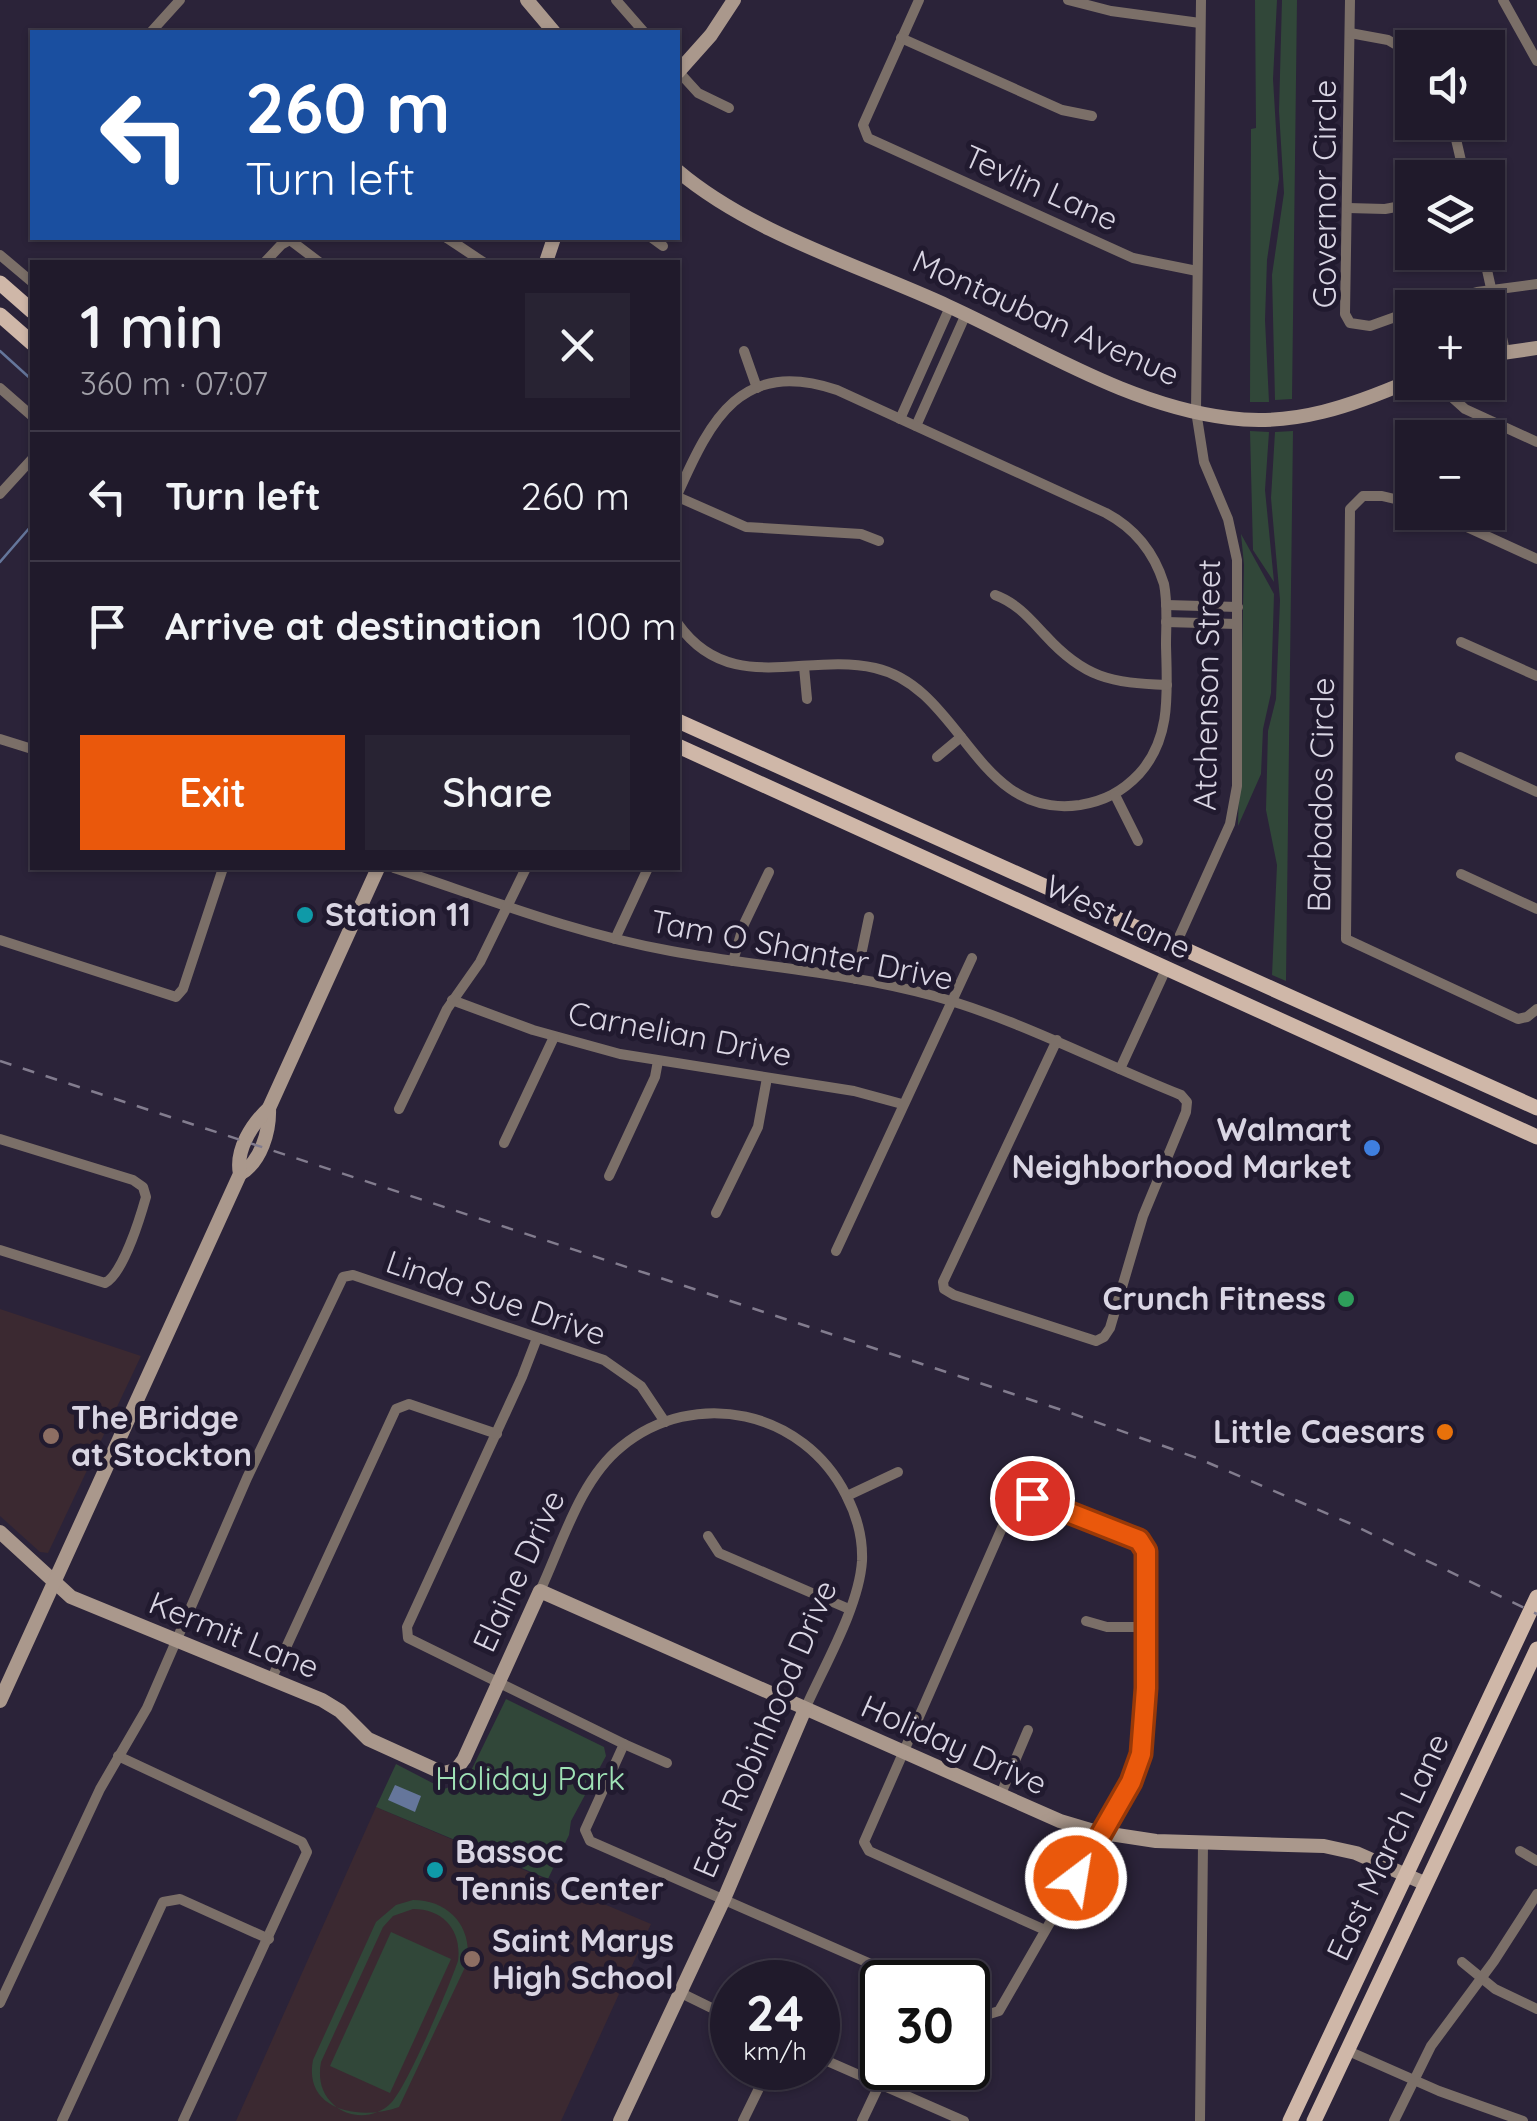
<!DOCTYPE html>
<meta charset="utf-8">
<style>
:root{--surface:#201a2b;--page:#282333;--text:#f1f3f6;--muted:#a2a1a9;--line:#3d3847;--accent:#ea580c}
body{margin:0;font-family:Quicksand,sans-serif;background:var(--page);color:var(--text);height:100vh;display:flex;flex-direction:column;font-size:38px;white-space:nowrap}
*{box-sizing:border-box;margin:0}
p{font-size:32px;color:var(--muted)}
.icon{flex:none;width:55px;height:55px;fill:none;stroke:currentColor;stroke-width:2;stroke-linecap:round;stroke-linejoin:round}
.map{position:relative;flex:1;overflow:hidden}
.drawer{position:absolute;left:30px;top:260px;width:650px;height:610px;display:flex;flex-direction:column;background:var(--surface);border-radius:0px;box-shadow:0 2px 8px #0004,0 0 0 2px var(--line)}
.drawer>*{flex:none}
.guide{position:absolute;left:30px;top:30px;width:650px;height:210px;border-radius:0px;box-shadow:0 2px 8px #0004,0 0 0 2px var(--line);background:#1a4fa0;color:#fff;overflow:hidden}
.tools{position:absolute;left:1395px;top:30px;display:grid;gap:20px}
.tools a{display:grid;place-items:center;width:110px;height:110px;border-radius:0px;background:var(--surface);box-shadow:0 2px 8px #0004,0 0 0 2px var(--line);font-size:50px}
.speed{position:absolute;left:710px;top:1960px;display:flex;gap:20px;font-size:50px;font-weight:700;text-align:center}
.speed>*{display:grid;place-content:center;width:130px;height:130px;border-radius:50%;background:var(--surface);box-shadow:0 2px 8px #0004,0 0 0 2px var(--line);line-height:1}
.speed small{font-size:25px;font-weight:400}
.speed .limit{border:5px solid #111;border-radius:15px;background:#fff;color:#111}
.pin{position:absolute;display:grid;place-items:center;width:85px;height:85px;color:#fff;margin:-42px;border:5px solid #fff;border-radius:50%;box-shadow:0 2px 10px #0007}
.me{position:absolute;width:110px;margin:-55px;rotate:31deg;stroke-linejoin:round;filter:drop-shadow(0 0 8px #0008)}
.turn{display:flex;align-items:center;gap:35px;height:210px;padding:0 50px;font-size:45px}
.turn .icon{width:130px;height:130px;stroke-width:2.5}
.turn b{display:block;font-size:70px;line-height:85px}
.round{display:grid;place-items:center;flex:none;width:105px;height:105px;border-radius:0px;background:var(--page)}
.overview{display:flex;align-items:center;justify-content:space-between;height:170px;padding:0 50px}
h1{font-size:60px;font-weight:600;line-height:75px}
.button{display:flex;gap:20px;margin-top:auto;padding:20px 50px}
.button a{flex:1;height:115px;border-radius:0px;background:var(--accent);color:#fff;font-size:40px;font-weight:600;line-height:115px;text-align:center}
.button a+a{background:var(--page);color:var(--text)}
ul{padding:0;list-style:none}
li{display:flex;align-items:center;gap:30px;height:130px;padding:0 50px;border-top:2px solid var(--line)}
li div{flex:1}
li b{display:block;font-size:38px}
li em{font-style:normal}
.map>svg:first-child{display:block}
.education{fill:#3b2931}
.green{fill:#314739;fill-rule:evenodd}
.water{fill:#65769b}
.lines{fill:none;stroke-linecap:round;stroke-linejoin:round}
.stream{stroke:#65769b;stroke-width:2.5}
.street{stroke:#7b6f68;stroke-width:10}
.secondary{stroke:#aa988c;stroke-width:14}
.primary{stroke:#cfb7a8;stroke-width:15}
.rail{stroke:#827c8e;stroke-width:2.5;stroke-dasharray:12 12;stroke-linecap:butt}
.route-casing{stroke:#983908;stroke-width:25}
.route{stroke:#ea580c;stroke-width:18}
.culture-dot{fill:#0f9aa8;stroke:#211a2f;stroke-width:4}
.shop-dot{fill:#3f7fe0;stroke:#211a2f;stroke-width:4}
.leisure-dot{fill:#2e9e5b;stroke:#211a2f;stroke-width:4}
.food-dot{fill:#e8710a;stroke:#211a2f;stroke-width:4}
.education-dot{fill:#8d6e63;stroke:#211a2f;stroke-width:4}
.labels{text-anchor:middle;stroke-width:10;stroke-linejoin:round;paint-order:stroke}
.street-label{font-size:32px;fill:#d9d5e3;stroke:#211a2f}
.poi-label{font-size:32px;font-weight:bold;fill:#d9d5e3;stroke:#211a2f;text-anchor:start}
.park-label{font-size:32px;fill:#9fe2b6;stroke:#211a2f}
</style>
<div class="map">
<svg width="1537" height="2121" viewBox="0 0 1537 2121">
<rect width="100%" height="100%" fill="#2b2339"/>
<g class="education">
<path d="M0 1309 141 1356 48 1553 40 1552 0 1516Z"/>
<path d="M376 1807 651 1924 561 2121H236Z"/>
</g>
<g class="green">
<path d="M1255 0H1277L1273 79 1279 179 1267 260 1265 320 1269 402H1250L1251 129 1256 128Z"/>
<path d="M1282 0H1297L1292 399 1275 400 1272 275 1284 193 1279 111Z"/>
<path d="M1250 431 1269 432 1265 490 1274 582 1253 550Z"/>
<path d="M1293 431 1286 981 1272 975 1277 865 1266 810 1268 731 1276 699 1280 600 1271 498 1275 432Z"/>
<path d="M1241 534 1274 594 1271 693 1263 729 1261 774 1238 826 1244 565Z"/>
<path d="M506 1699 604 1747 606 1756 571 1821 569 1835 548 1879 376 1807 396 1764 444 1789 466 1781Z"/>
<path d="M413 1900C449 1900 473 1927 467 1963L399 2107C361 2121 303 2111 313 2060L376 1922 396 1905ZM413 1909C444 1909 462 1931 458 1961 449 1987 407 2087 391 2103 375 2119 350 2119 334 2105 321 2094 318 2078 321 2062L383 1927 393 1916Z"/>
<path d="M391 1932 451 1959 390 2093 330 2066Z"/>
</g>
<path class="water" d="M395 1785 421 1796 415 1812 388 1800Z"/>
<g class="lines">
<g class="stream">
<path d="M0 351 32 380"/>
<path d="M0 562 32 525"/>
</g>
<g class="street">
<path d="M616 0 644 32"/>
<path d="M919 0 863 125 868 138 1133 258 1197 271"/>
<path d="M1068 0 1111 11 1200 23"/>
<path d="M1350 0 1345 314 1350 323 1370 326 1412 311"/>
<path d="M1503 0 1537 61"/>
<path d="M151 32 180 0"/>
<path d="M1350 33 1388 40 1412 54"/>
<path d="M901 38 1062 110 1092 116"/>
<path d="M678 71 698 93 729 108"/>
<path d="M1452 122 1465 178"/>
<path d="M1348 208 1385 209 1412 204"/>
<path d="M447 238 483 262"/>
<path d="M652 238 663 246"/>
<path d="M1483 252 1505 351"/>
<path d="M0 255 32 282"/>
<path d="M265 262 281 245 290 240 319 262"/>
<path d="M1421 308 1477 292 1537 284"/>
<path d="M744 351 757 388"/>
<path d="M1435 382 1465 409 1537 442"/>
<path d="M0 388 32 416"/>
<path d="M900 419 950 307"/>
<path d="M916 426 966 314"/>
<path d="M678 493C711 419 741 358 837 390L1106 513C1136 529 1154 552 1164 584 1168 604 1166 625 1166 645 1167 691 1172 738 1139 774 1122 792 1104 801 1080 805 975 820 963 688 875 668 805 652 730 697 678 624"/>
<path d="M0 494 32 459"/>
<path d="M678 497 746 527 861 534 879 541"/>
<path d="M1412 503 1382 496H1363L1350 509 1346 939 1518 1019 1527 1017 1537 1009"/>
<path d="M1434 512 1537 559"/>
<path d="M995 595C1017 603 1030 619 1045 635 1084 678 1111 683 1167 685"/>
<path d="M1166 605 1238 607"/>
<path d="M1166 622 1237 624"/>
<path d="M1461 642 1537 676"/>
<path d="M804 667 807 699"/>
<path d="M0 739 32 749"/>
<path d="M937 757 961 737"/>
<path d="M1460 757 1537 792"/>
<path d="M1115 795 1138 841"/>
<path d="M394 868C485 898 576 934 671 951 758 967 848 972 934 996 1020 1020 1098 1062 1181 1095L1187 1102 1186 1112 1143 1216 1110 1328 1104 1337 1096 1341 954 1295 944 1289 943 1282 1057 1040"/>
<path d="M1461 874 1537 909"/>
<path d="M615 939 648 868"/>
<path d="M0 940 176 997 183 989 223 868"/>
<path d="M1175 946 1230 824 1237 786V560L1228 519 1204 462 1196 411 1201 0"/>
<path d="M733 961 744 924 769 872"/>
<path d="M856 979 869 917"/>
<path d="M452 1000 533 1030 620 1054 854 1091 902 1104"/>
<path d="M1120 1069 1166 969"/>
<path d="M399 1109 447 1009 480 962 526 868"/>
<path d="M0 1139 133 1180 143 1187 146 1197C140 1218 123 1274 105 1283L0 1250"/>
<path d="M504 1143 554 1037"/>
<path d="M609 1176 655 1077 658 1061"/>
<path d="M716 1213 758 1127 767 1078"/>
<path d="M836 1251 972 958"/>
<path d="M537 1338 522 1377 407 1627 408 1638 624 1744 585 1830 590 1841 912 1982"/>
<path d="M847 1496 898 1472"/>
<path d="M708 1536 719 1553 849 1609"/>
<path d="M540 1591C562 1544 580 1480 621 1447 695 1386 804 1411 846 1495 857 1516 863 1537 862 1561 859 1607 824 1666 805 1709"/>
<path d="M1086 1621 1107 1627H1147"/>
<path d="M271 1680 396 1409 409 1404 497 1434"/>
<path d="M624 1744 667 1763"/>
<path d="M118 1756 302 1842 307 1852 183 2121"/>
<path d="M1000 1796 1028 1730"/>
<path d="M1520 1851 1537 1861"/>
<path d="M1462 1962 1495 1989 1537 2009"/>
<path d="M681 1993 732 2018"/>
<path d="M0 2003 100 1789 147 1708 247 1478 343 1277 353 1275 604 1360 641 1386 665 1422"/>
<path d="M968 2007 983 2016 999 2011 1131 1782 1145 1730 1147 1551 1139 1540 1026 1497 1012 1505 864 1842 869 1851 1045 1930"/>
<path d="M1346 2050 1439 2091 1523 2121"/>
<path d="M818 2057 964 2121"/>
<path d="M62 2121 163 1902 180 1899 269 1939"/>
<path d="M743 2121 769 2068"/>
<path d="M862 2121 880 2083"/>
<path d="M1200 2121 1203 1843"/>
<path d="M1394 2121 1431 2046 1494 1961 1537 1894"/>
</g>
<g class="secondary">
<path d="M527 0 554 32"/>
<path d="M678 72 711 35 734 0"/>
<path d="M678 171C751 233 861 266 948 306 1038 347 1129 406 1229 418 1294 427 1354 405 1412 380"/>
<path d="M546 262 554 238"/>
<path d="M1488 355 1537 348"/>
<path d="M240 1174C261 1162 270 1131 269 1108"/>
<path d="M0 1532 71 1597 322 1700 340 1711 368 1739 443 1773 456 1770 464 1759 540 1591 1060 1821 1097 1832 1156 1841 1324 1846 1356 1853 1424 1883"/>
<path d="M0 1701 240 1174C235 1150 252 1124 269 1108L378 868"/>
<path d="M620 2121 724 1899 805 1709"/>
</g>
<g class="primary">
<path d="M0 283 32 311"/>
<path d="M0 315 32 343"/>
<path d="M678 721 1537 1108"/>
<path d="M678 746 1537 1137"/>
<path d="M1290 2121 1537 1597"/>
<path d="M1314 2121 1537 1649"/>
</g>
<path class="rail" d="M0 1061 1068 1412 1197 1458 1349 1523 1537 1614"/>
</g>
<g class="lines">
<g class="route-casing">
<path id="route" d="M1032 1498 1139 1540 1146 1551V1688L1141 1754 1131 1782 1076 1878"/>
</g>
<use href="#route" class="route"/>
</g>
<g class="culture-dot">
<circle cx="305" cy="915" r="10"/>
<circle cx="435" cy="1870" r="10"/>
</g>
<circle class="shop-dot" cx="1372" cy="1148" r="10"/>
<circle class="leisure-dot" cx="1346" cy="1299" r="10"/>
<circle class="food-dot" cx="1445" cy="1432" r="10"/>
<g class="education-dot">
<circle cx="51" cy="1436" r="10"/>
<circle cx="472" cy="1959" r="10"/>
</g>
<g class="labels">
<g class="street-label">
<text transform="translate(1041 188) rotate(24)" y="11">Tevlin Lane</text>
<text transform="translate(1325 194) rotate(-90)" y="11">Governor Circle</text>
<text transform="translate(1046 318) rotate(24)" y="11">Montauban Avenue</text>
<text transform="translate(1207 685) rotate(-89)" y="11">Atchenson Street</text>
<text transform="translate(1321 795) rotate(-89)" y="11">Barbados Circle</text>
<text transform="translate(1118 917) rotate(25)" y="11">West Lane</text>
<text transform="translate(802 950) rotate(11)" y="11">Tam O Shanter Drive</text>
<text transform="translate(680 1034) rotate(11)" y="11">Carnelian Drive</text>
<text transform="translate(496 1298) rotate(19)" y="11">Linda Sue Drive</text>
<text transform="translate(519 1571) rotate(-65)" y="11">Elaine Drive</text>
<text transform="translate(234 1635) rotate(22)" y="11">Kermit Lane</text>
<text transform="translate(765 1729) rotate(-67)" y="11">East Robinhood Drive</text>
<text transform="translate(954 1745) rotate(24)" y="11">Holiday Drive</text>
<text transform="translate(1388 1847) rotate(-65)" y="11">East March Lane</text>
</g>
<g class="poi-label">
<text x="325" y="926">Station 11</text>
<text x="1352" y="1141" text-anchor="end">Walmart<tspan x="1352" dy="37">Neighborhood Market</tspan></text>
<text x="1326" y="1310" text-anchor="end">Crunch Fitness</text>
<text x="71" y="1429">The Bridge<tspan x="71" dy="37">at Stockton</tspan></text>
<text x="1425" y="1443" text-anchor="end">Little Caesars</text>
<text x="455" y="1863">Bassoc<tspan x="455" dy="37">Tennis Center</tspan></text>
<text x="492" y="1952">Saint Marys<tspan x="492" dy="37">High School</tspan></text>
</g>
<g class="park-label">
<text x="530" y="1790">Holiday Park</text>
</g>
</g>
</svg>
<div class="tools">
<a><svg class="icon" aria-label="sound" viewBox="0 0 24 24"><path d="M4 9h4l5-4v14l-5-4H4zM17 9q2 3 0 6"/></svg></a>
<a><svg class="icon" aria-label="layers" viewBox="0 0 24 24"><path d="M12 4l9 5-9 5-9-5zM3 14l9 5 9-5"/></svg></a>
<a>+</a>
<a>−</a>
</div>
<div class="speed"><div>24<small>km/h</small></div><div class="limit">30</div></div>
<div class="pin" style="left:1032px;top:1498px;background:#d93025"><svg class="icon" aria-label="arrive" viewBox="0 0 24 24"><path d="M6 21V4h12l-3 4 3 4H6"/></svg></div>
<svg class="me" style="left:1076px;top:1878px" viewBox="-20 -20 40 40"><circle r="17" fill="#ea580c" stroke="#fff" stroke-width="3"/><path d="M0-11L8 9 0 5-8 9z" fill="#fff"/></svg>
<div class="guide">
<div class="turn"><svg class="icon" aria-label="left" viewBox="0 0 24 24"><path d="M17 20v-9H6M10 6l-5 5 5 5"/></svg><div><b>260 m</b>Turn left</div></div>
</div>
<section class="drawer">
<div class="overview"><div><h1>1 min</h1><p>360 m · 07:07</p></div><a class="round"><svg class="icon" aria-label="close" viewBox="0 0 24 24"><path d="M6 6l12 12M18 6L6 18"/></svg></a></div>
<ul>
<li><svg class="icon" aria-label="left" viewBox="0 0 24 24"><path d="M17 20v-9H6M10 6l-5 5 5 5"/></svg><div><b>Turn left</b></div><em>260 m</em></li>
<li><svg class="icon" aria-label="arrive" viewBox="0 0 24 24"><path d="M6 21V4h12l-3 4 3 4H6"/></svg><div><b>Arrive at destination</b></div><em>100 m</em></li>
</ul>
<div class="button"><a>Exit</a><a>Share</a></div>
</section>
</div>
